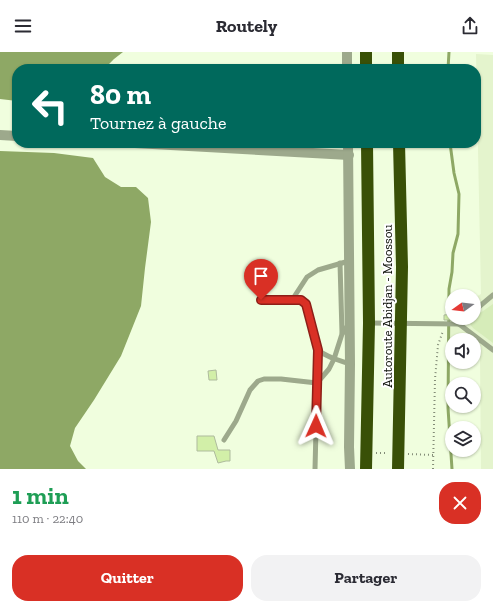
<!DOCTYPE html>
<html lang="fr">
<meta charset="utf-8">
<style>
:root{--surface:#fff;--page:#f2f2f3;--text:#2b2b33;--muted:#7c7c81;--accent:#d93025}
body{margin:0;font-family:"Zilla Slab",serif;background:var(--page);color:var(--text);height:100vh;display:flex;flex-direction:column;font-size:15px;white-space:nowrap}
*{box-sizing:border-box;margin:0}
p{font-size:13px;color:var(--muted)}
.icon{flex:none;width:22px;height:22px;fill:none;stroke:currentColor;stroke-width:2;stroke-linecap:round;stroke-linejoin:round}
.map{position:relative;height:417px;overflow:hidden}
.drawer{display:flex;flex-direction:column;background:var(--surface);flex:1}
.drawer>*{flex:none}
.guide{position:absolute;left:12px;top:12px;width:469px;height:84px;border-radius:16px;box-shadow:0 1px 3px #0004;background:#00695c;color:#fff;overflow:hidden}
.needle{width:26px;rotate:255deg}
.tools{position:absolute;left:445px;top:237px;display:grid;gap:8px}
.tools a{display:grid;place-items:center;width:36px;height:36px;border-radius:50%;background:var(--surface);box-shadow:0 1px 3px #0004;font-size:20px}
.pin{position:absolute;display:grid;place-items:center;width:34px;height:34px;color:#fff;margin:-41px -17px;border-radius:50% 50% 50% 0;rotate:-45deg;box-shadow:0 0 4px #0007}
.pin .icon{rotate:45deg}
.me{position:absolute;width:44px;margin:-22px;rotate:1deg;stroke-linejoin:round;filter:drop-shadow(0 0 3px #0008)}
.turn{display:flex;align-items:center;gap:14px;height:84px;padding:0 12px;font-size:18px}
.turn .icon{width:52px;height:52px;stroke-width:2.5}
.turn b{display:block;font-size:28px;line-height:34px}
.round{display:grid;place-items:center;flex:none;width:42px;height:42px;border-radius:16px;background:var(--page)}
.overview{display:flex;align-items:center;justify-content:space-between;height:68px;padding:0 12px}
h1{font-size:24px;font-weight:700;line-height:30px;color:#1e9e55}
.cta{display:flex;gap:8px;margin-top:auto;padding:8px 12px}
.cta a{flex:1;height:46px;border-radius:16px;background:var(--accent);color:#fff;font-size:16px;font-weight:700;line-height:46px;text-align:center}
.cta a+a{background:var(--page);color:var(--text)}
header{display:flex;justify-content:space-between;align-items:center;height:52px;padding:0 12px;background:var(--surface);font-size:18px;font-weight:700}
.map>svg:first-child{display:block}
.built{fill:#e4f4cd}
.green{fill:#d6ecb9}
.water{fill:#8ea865}
.lines{fill:none;stroke-linecap:round;stroke-linejoin:round}
.stream{stroke:#8ea865;stroke-width:3}
.building{fill:#d2efa8;stroke:#aebb9d}
.path{stroke:#838c77;stroke-width:2;stroke-dasharray:1 3;stroke-linecap:butt}
.lane{stroke:#9da98c;stroke-width:5}
.street{stroke:#9da98c;stroke-width:10}
.highway{stroke:#395007;stroke-width:12}
.route-casing{stroke:#8d1f18;stroke-width:10}
.route{stroke:#d93025;stroke-width:7}
.labels{text-anchor:middle;stroke-width:4;stroke-linejoin:round;paint-order:stroke}
.street-label{font-size:13px;fill:#0b0f06;stroke:#fff}
</style>
<header><svg class="icon" aria-label="menu" viewBox="0 0 24 24"><path d="M4 6h16M4 12h16M4 18h16"/></svg>Routely<svg class="icon" aria-label="share" viewBox="0 0 24 24"><path d="M12 15V3M7 8l5-5 5 5M5 13v7h14v-7"/></svg></header>
<div class="map">
<svg width="493" height="417" viewBox="0 0 493 417">
<rect width="100%" height="100%" fill="#f0fede"/>
<path class="built" d="M476 2 493 3V417H481L480 305 474 300V288H452V291H447V252H452V266H474V246L481 242Z"/>
<path class="green" d="M493 252V291L473 276 470 272V268L473 266Z"/>
<g class="water">
<path d="M0 0H123L114 7 104 17H17V49L0 47Z"/>
<path d="M0 99 54 101 93 106 105 125 121 135H136L148 146 151 170 145 216 141 254 121 304 94 348 75 376 70 394 78 409 86 417H0Z"/>
</g>
<g class="lines">
<g class="stream">
<path d="M448 17 449 0"/>
<path d="M450 91 454 121 459 142 458 182 453 201 452 220 449 237 448 356 452 417"/>
</g>
</g>
<g class="building">
<path d="M452 262V268H444V263Z"/>
<path d="M216 318 217 328H209L208 319Z"/>
<path d="M197 384H214L218 398H230V409H226L218 411 214 399H197Z"/>
</g>
<g class="lines">
<g class="path">
<path d="M376 401H388"/>
<path d="M408 402 433 403"/>
<path d="M433 417 435 327 438 293 443 279"/>
</g>
<g class="lane">
<path d="M340 211 342 281"/>
<path d="M261 248H301L306 253 318 298 315 417"/>
<path d="M292 248 307 225 318 218 349 209"/>
<path d="M474 259 493 243"/>
<path d="M369 271 459 272 493 298"/>
<path d="M459 272 466 266"/>
<path d="M318 298C328 306 338 308 350 312"/>
<path d="M224 388 236 369 250 338 258 329 264 327H281L317 331 329 317 334 307 342 282 348 273"/>
</g>
<g class="street">
<path d="M347 0V17"/>
<path d="M0 83 17 84"/>
<path d="M135 91 349 103"/>
<path d="M348 91 350 312 349 395 350 417"/>
</g>
<g class="highway">
<path d="M366 0V17"/>
<path d="M398 0V17"/>
<path d="M366 417 369 271 367 91"/>
<path d="M398 417 402 215 399 91"/>
</g>
</g>
<g class="lines">
<g class="route-casing">
<path id="route" d="M261 248H301L306 252 318 298 316 374"/>
</g>
<use href="#route" class="route"/>
</g>
<g class="labels">
<g class="street-label">
<text transform="translate(387 254) rotate(-90)" y="5">Autoroute Abidjan - Moossou</text>
</g>
</g>
</svg>
<div class="tools">
<a><svg class="needle" viewBox="-14 -14 28 28"><path d="M0-13l5 13h-10z" fill="#e53935"/><path d="M0 13l5-13h-10z" fill="#7c7c81"/></svg></a>
<a><svg class="icon" aria-label="sound" viewBox="0 0 24 24"><path d="M4 9h4l5-4v14l-5-4H4zM17 9q2 3 0 6"/></svg></a>
<a><svg class="icon" aria-label="search" viewBox="0 0 24 24"><circle cx="10" cy="10" r="6"/><path d="M15 15l6 6"/></svg></a>
<a><svg class="icon" aria-label="layers" viewBox="0 0 24 24"><path d="M12 4l9 5-9 5-9-5zM3 14l9 5 9-5"/></svg></a>
</div>
<div class="pin" style="left:261px;top:248px;background:#d93025"><svg class="icon" aria-label="arrive" viewBox="0 0 24 24"><path d="M6 21V4h12l-3 4 3 4H6"/></svg></div>
<svg class="me" style="left:316px;top:374px" viewBox="-20 -20 40 40"><path d="M0-17L14 15 0 8-14 15z" fill="#d93025" stroke="#fff" stroke-width="4"/></svg>
<div class="guide">
<div class="turn"><svg class="icon" aria-label="left" viewBox="0 0 24 24"><path d="M17 20v-9H6M10 6l-5 5 5 5"/></svg><div><b>80 m</b>Tournez à gauche</div></div>
</div>
</div>
<section class="drawer">
<div class="overview"><div><h1>1 min</h1><p>110 m · 22:40</p></div><a class="round" style="background:#d93025;color:#fff"><svg class="icon" aria-label="close" viewBox="0 0 24 24"><path d="M6 6l12 12M18 6L6 18"/></svg></a></div>
<div class="cta"><a>Quitter</a><a>Partager</a></div>
</section>
